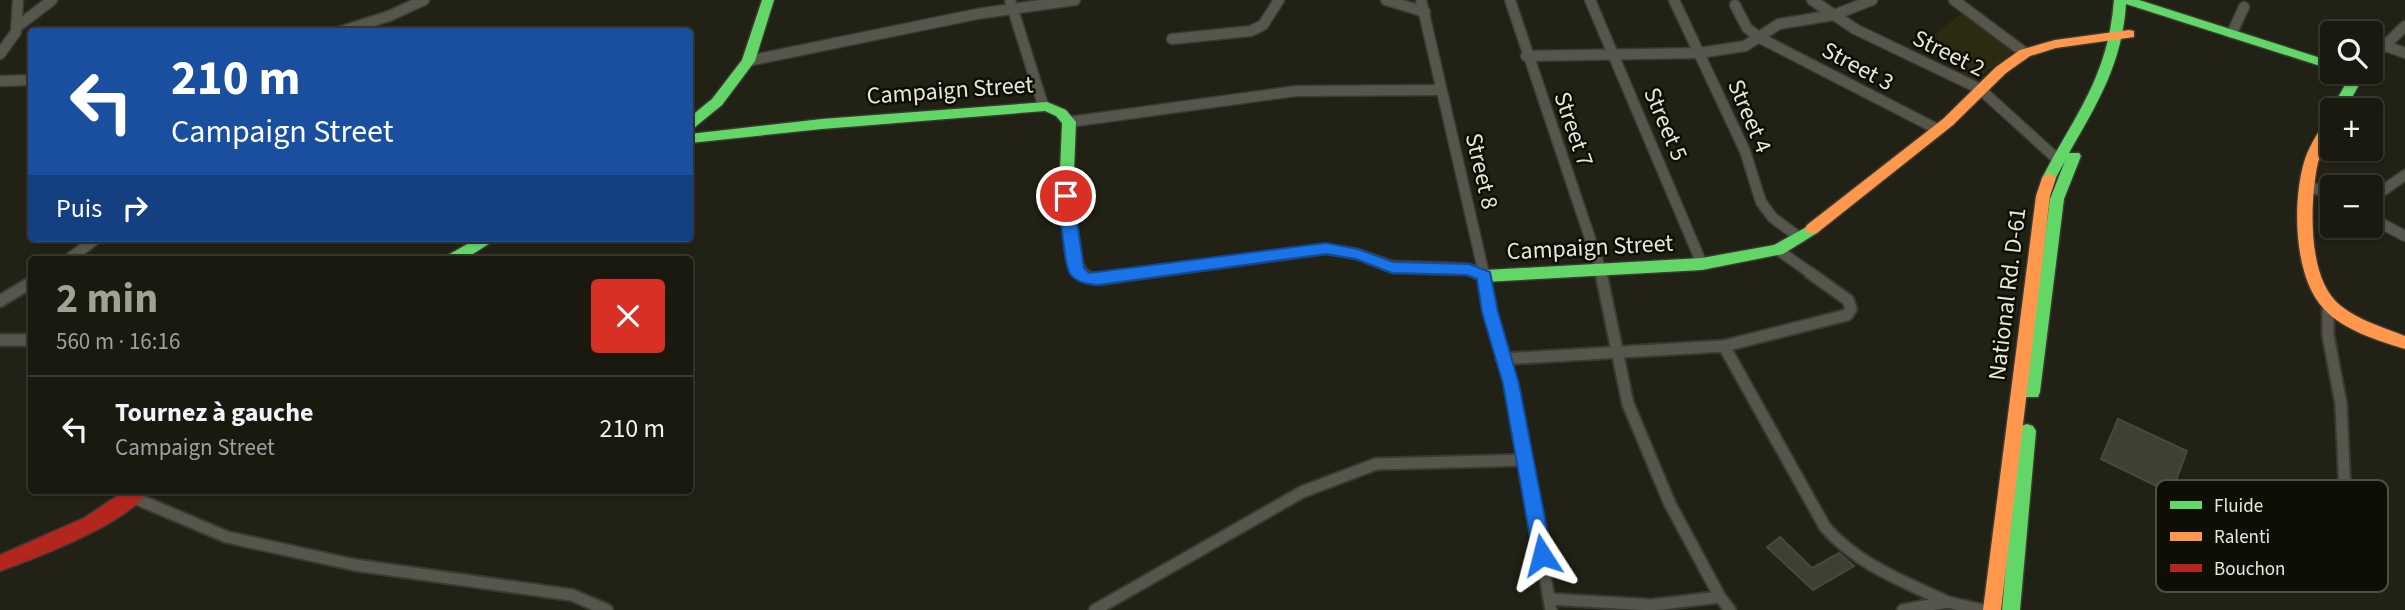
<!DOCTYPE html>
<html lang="fr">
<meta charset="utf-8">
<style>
:root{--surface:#191910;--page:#222219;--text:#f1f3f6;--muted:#9fa09f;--line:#373830;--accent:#a1a194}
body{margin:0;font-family:"Source Sans 3",sans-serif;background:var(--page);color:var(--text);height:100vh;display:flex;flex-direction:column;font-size:26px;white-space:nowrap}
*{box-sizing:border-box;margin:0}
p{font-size:23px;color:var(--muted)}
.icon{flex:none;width:38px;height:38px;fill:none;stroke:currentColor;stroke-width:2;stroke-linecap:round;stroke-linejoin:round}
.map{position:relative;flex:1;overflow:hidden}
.panel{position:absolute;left:28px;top:256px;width:665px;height:238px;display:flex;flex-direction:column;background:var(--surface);border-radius:7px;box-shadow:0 2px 5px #0004,0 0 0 2px var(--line)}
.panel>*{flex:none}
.top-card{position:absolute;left:28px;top:28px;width:665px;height:214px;border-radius:7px;box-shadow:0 2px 5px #0004,0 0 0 2px var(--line);background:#1a4fa0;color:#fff;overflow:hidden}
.tools{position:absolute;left:2320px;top:21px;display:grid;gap:14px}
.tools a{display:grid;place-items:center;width:63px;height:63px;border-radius:7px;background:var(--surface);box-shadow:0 2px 5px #0004,0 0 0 2px var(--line);font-size:35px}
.pin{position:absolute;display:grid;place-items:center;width:60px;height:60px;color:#fff;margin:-30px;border:4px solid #fff;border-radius:50%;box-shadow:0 2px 7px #0007}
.me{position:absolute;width:77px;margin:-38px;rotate:351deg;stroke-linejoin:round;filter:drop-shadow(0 0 5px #0008)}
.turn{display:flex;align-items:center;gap:24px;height:147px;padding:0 28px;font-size:32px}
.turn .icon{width:91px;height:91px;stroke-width:2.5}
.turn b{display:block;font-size:49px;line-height:60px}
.then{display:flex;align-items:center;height:66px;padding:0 28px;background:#0003;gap:14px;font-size:26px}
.round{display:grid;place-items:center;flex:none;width:74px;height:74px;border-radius:7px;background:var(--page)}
.head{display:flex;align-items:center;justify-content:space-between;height:119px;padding:0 28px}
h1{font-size:42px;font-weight:700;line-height:52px;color:var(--accent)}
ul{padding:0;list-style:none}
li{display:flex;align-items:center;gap:21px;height:105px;padding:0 28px;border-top:2px solid var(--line)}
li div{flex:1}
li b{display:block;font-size:26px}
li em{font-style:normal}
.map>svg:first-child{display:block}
.built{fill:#2c2b11}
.building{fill:#3f3f34;stroke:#48483e;stroke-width:2}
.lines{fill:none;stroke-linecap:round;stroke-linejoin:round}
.street-far1-casing{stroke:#3a3a31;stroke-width:13}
.street-casing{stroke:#3a3a31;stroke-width:15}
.fast-casing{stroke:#3a3a31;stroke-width:3}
.slow-casing{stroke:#3a3a31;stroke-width:3}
.jam-casing{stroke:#3a3a31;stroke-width:3}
.street-far1{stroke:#56564c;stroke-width:10}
.street{stroke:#56564c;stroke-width:11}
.fast{fill:#63d668;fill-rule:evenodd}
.slow{fill:#ff974d;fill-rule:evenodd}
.jam{fill:#b3261e;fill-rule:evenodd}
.route{fill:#1a73e8;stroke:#114b97;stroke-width:2}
.labels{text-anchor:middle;stroke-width:5;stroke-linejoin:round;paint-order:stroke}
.street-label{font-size:24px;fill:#e6e6d9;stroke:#0e0e05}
.key{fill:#0e0e05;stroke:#4f4f45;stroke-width:2}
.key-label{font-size:19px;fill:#e6e6d9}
</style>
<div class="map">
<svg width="2405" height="610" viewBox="0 0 2405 610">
<rect width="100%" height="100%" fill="#212115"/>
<path class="built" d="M1965 11 2000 37 2013 54 1974 80 1960 72 1969 62 1933 36Z"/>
<g class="building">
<path d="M2118 419 2187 451 2171 493 2101 459Z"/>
<path d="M1780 537 1812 568 1839 553 1854 566 1813 590 1767 547Z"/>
</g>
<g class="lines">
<g class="street-far1-casing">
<g id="street-far1">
<path d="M1010 0 1043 105"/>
<path d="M1386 0 1425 12"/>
<path d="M1421 0 1484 274"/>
<path d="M1510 0 1602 274"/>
<path d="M1590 0 1702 264"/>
<path d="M1674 0 1745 151 1761 202 1773 218 1800 238"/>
<path d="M1812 0 1855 29 1980 89 2057 159"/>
<path d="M1954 0 2025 53"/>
<path d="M1735 5 1747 28 1760 38 1937 129"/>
<path d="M18 26 52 0"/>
<path d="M339 32 389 16 424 0"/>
<path d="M2232 33 2244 7"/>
<path d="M1172 39 1251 31 1263 25 1279 0"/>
<path d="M2383 45 2405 53"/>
<path d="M0 54 16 32 18 0"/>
<path d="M1526 56 1699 53 1745 46 1779 24 1834 15 1872 0"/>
<path d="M2371 59 2405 26"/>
<path d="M748 61 977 14 1075 0"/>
<path d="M0 81 32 80"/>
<path d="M1069 122 1296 91 1441 90"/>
<path d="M2306 184 2333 197"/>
<path d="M2371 199 2405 175"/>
<path d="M2371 218 2405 236"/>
<path d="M1778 250 1812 274"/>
<path d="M69 259 97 238"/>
</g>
</g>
<g class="street-casing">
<g id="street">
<path d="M1483 273 1490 312 1511 384 1551 610"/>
<path d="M1601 273 1628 404 1670 504 1720 597 1730 610"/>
<path d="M0 301 32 282"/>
<path d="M2328 304V335L2341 404 2345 493"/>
<path d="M0 340H32"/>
<path d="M1724 346 1825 527C1858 565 1903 581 1947 602"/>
<path d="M1502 359 1724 346 1847 315 1851 309 1848 300 1810 273"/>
<path d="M132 497 227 537 355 565 572 595 607 610"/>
<path d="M1549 599 1652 605 1720 597"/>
<path d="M1095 610 1302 492 1376 464 1525 460"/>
<path d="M1903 610 1947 602 1983 610"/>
</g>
</g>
<g class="fast-casing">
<g id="fast">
<path d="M762 0H774L755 61 722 105 695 127 690 128V117L712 99 742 60Z"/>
<path d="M2114 0H2139L2333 62V70L2126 4C2122 64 2098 102 2069 153H2079L2081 156 2064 199 2040 392 2038 397H2026L2024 392 2050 199 2065 161 2054 181H2044L2042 178C2076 113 2108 77 2114 0Z"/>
<path d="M2346 72H2363L2365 74 2345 110H2333V112L2331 110 2350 76Z"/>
<path d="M1047 102 1066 110 1076 122 1073 196 1082 258 1074 263 1066 258 1059 196 1062 123 1056 116 1045 111 822 129 690 143V134L822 119Z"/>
<path d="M1812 224 1817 225 1819 229 1817 233 1783 254 1702 270 1484 282 1467 275 1453 273 1450 269C1459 258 1475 265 1486 270L1702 258 1774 245Z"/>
<path d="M478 238H498L465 259H445L448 255Z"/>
<path d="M2027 424 2033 426 2036 431 2020 610H2002L2018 431 2021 426Z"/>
</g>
</g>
<g class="slow-casing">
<g id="slow">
<path d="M2129 30 2134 31V37L2056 48 2030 56 2006 73 1953 125 1817 233H1807L1805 229 1807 225 1943 119 1996 67 2020 50 2055 40Z"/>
<path d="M2333 116C2333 139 2322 145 2317 167 2310 205 2307 280 2341 306 2360 321 2383 327 2405 336V349C2379 341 2343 330 2324 309 2293 277 2292 199 2305 159 2310 144 2320 130 2328 117Z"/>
<path d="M2049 173 2056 178 2050 196 2001 610H1983L2036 196 2042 178Z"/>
</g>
</g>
<g class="jam-casing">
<g id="jam">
<path d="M1326 244 1358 249 1393 261 1458 263 1466 269 1458 275 1392 273 1356 259 1326 254 1098 285C1079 283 1070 278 1066 258L1074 253 1079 254C1086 265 1082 272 1098 273Z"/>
<path d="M126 490H148C132 522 34 559 0 571V555L84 518Z"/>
</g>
</g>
<use href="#street-far1" class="street-far1"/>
<use href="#street" class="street"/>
<use href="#fast" class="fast"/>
<use href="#slow" class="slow"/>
<use href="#jam" class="jam"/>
</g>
<path class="route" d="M1066 191 1073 196 1084 268 1089 273 1326 243 1358 249 1393 262 1469 264 1490 272 1498 312 1519 384 1552 555 1549 561 1542 564 1536 561 1533 555 1503 384 1482 312 1477 279 1467 275 1392 273 1356 259 1326 254 1098 285C1087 284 1075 283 1069 272 1063 258 1061 213 1058 196Z"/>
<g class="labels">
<g class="street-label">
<text transform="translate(1949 53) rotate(26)" y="8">Street 2</text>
<text transform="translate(1858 66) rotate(28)" y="8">Street 3</text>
<text transform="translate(950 90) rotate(-4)" y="8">Campaign Street</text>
<text transform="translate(1750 116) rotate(67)" y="8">Street 4</text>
<text transform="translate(1666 124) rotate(67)" y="8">Street 5</text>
<text transform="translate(1574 129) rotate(71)" y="8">Street 7</text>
<text transform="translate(1482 171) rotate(77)" y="8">Street 8</text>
<text transform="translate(1590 247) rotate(-3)" y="8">Campaign Street</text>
<text transform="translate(2007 294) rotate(-83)" y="8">National Rd. D-61</text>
</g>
</g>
<rect x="2156" y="480" width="232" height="112" rx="10" class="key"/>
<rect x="2170" y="501" width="32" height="8" fill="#63d668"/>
<rect x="2170" y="532" width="32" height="9" fill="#ff974d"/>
<rect x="2170" y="564" width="32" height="8" fill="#b3261e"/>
<g class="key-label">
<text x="2214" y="512">Fluide</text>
<text x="2214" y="543">Ralenti</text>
<text x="2214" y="575">Bouchon</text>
</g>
</svg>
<div class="tools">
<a><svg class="icon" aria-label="search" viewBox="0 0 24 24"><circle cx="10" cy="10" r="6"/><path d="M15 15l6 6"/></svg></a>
<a>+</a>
<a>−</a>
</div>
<div class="pin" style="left:1066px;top:196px;background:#d93025"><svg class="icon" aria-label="arrive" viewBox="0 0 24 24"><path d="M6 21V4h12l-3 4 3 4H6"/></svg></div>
<svg class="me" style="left:1542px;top:555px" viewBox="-20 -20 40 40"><path d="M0-17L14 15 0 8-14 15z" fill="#1a73e8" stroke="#fff" stroke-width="4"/></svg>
<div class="top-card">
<div class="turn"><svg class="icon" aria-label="left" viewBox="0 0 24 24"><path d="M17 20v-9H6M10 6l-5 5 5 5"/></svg><div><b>210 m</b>Campaign Street</div></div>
<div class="then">Puis<svg class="icon" aria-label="right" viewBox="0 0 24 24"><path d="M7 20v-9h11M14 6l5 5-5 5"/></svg></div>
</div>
<section class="panel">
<div class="head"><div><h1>2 min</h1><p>560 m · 16:16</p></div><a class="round" style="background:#d93025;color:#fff"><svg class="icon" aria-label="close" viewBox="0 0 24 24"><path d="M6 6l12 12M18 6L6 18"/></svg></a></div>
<ul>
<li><svg class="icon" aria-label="left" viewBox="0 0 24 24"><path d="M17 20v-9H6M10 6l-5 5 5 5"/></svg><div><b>Tournez à gauche</b><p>Campaign Street</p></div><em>210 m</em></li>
</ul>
</section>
</div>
